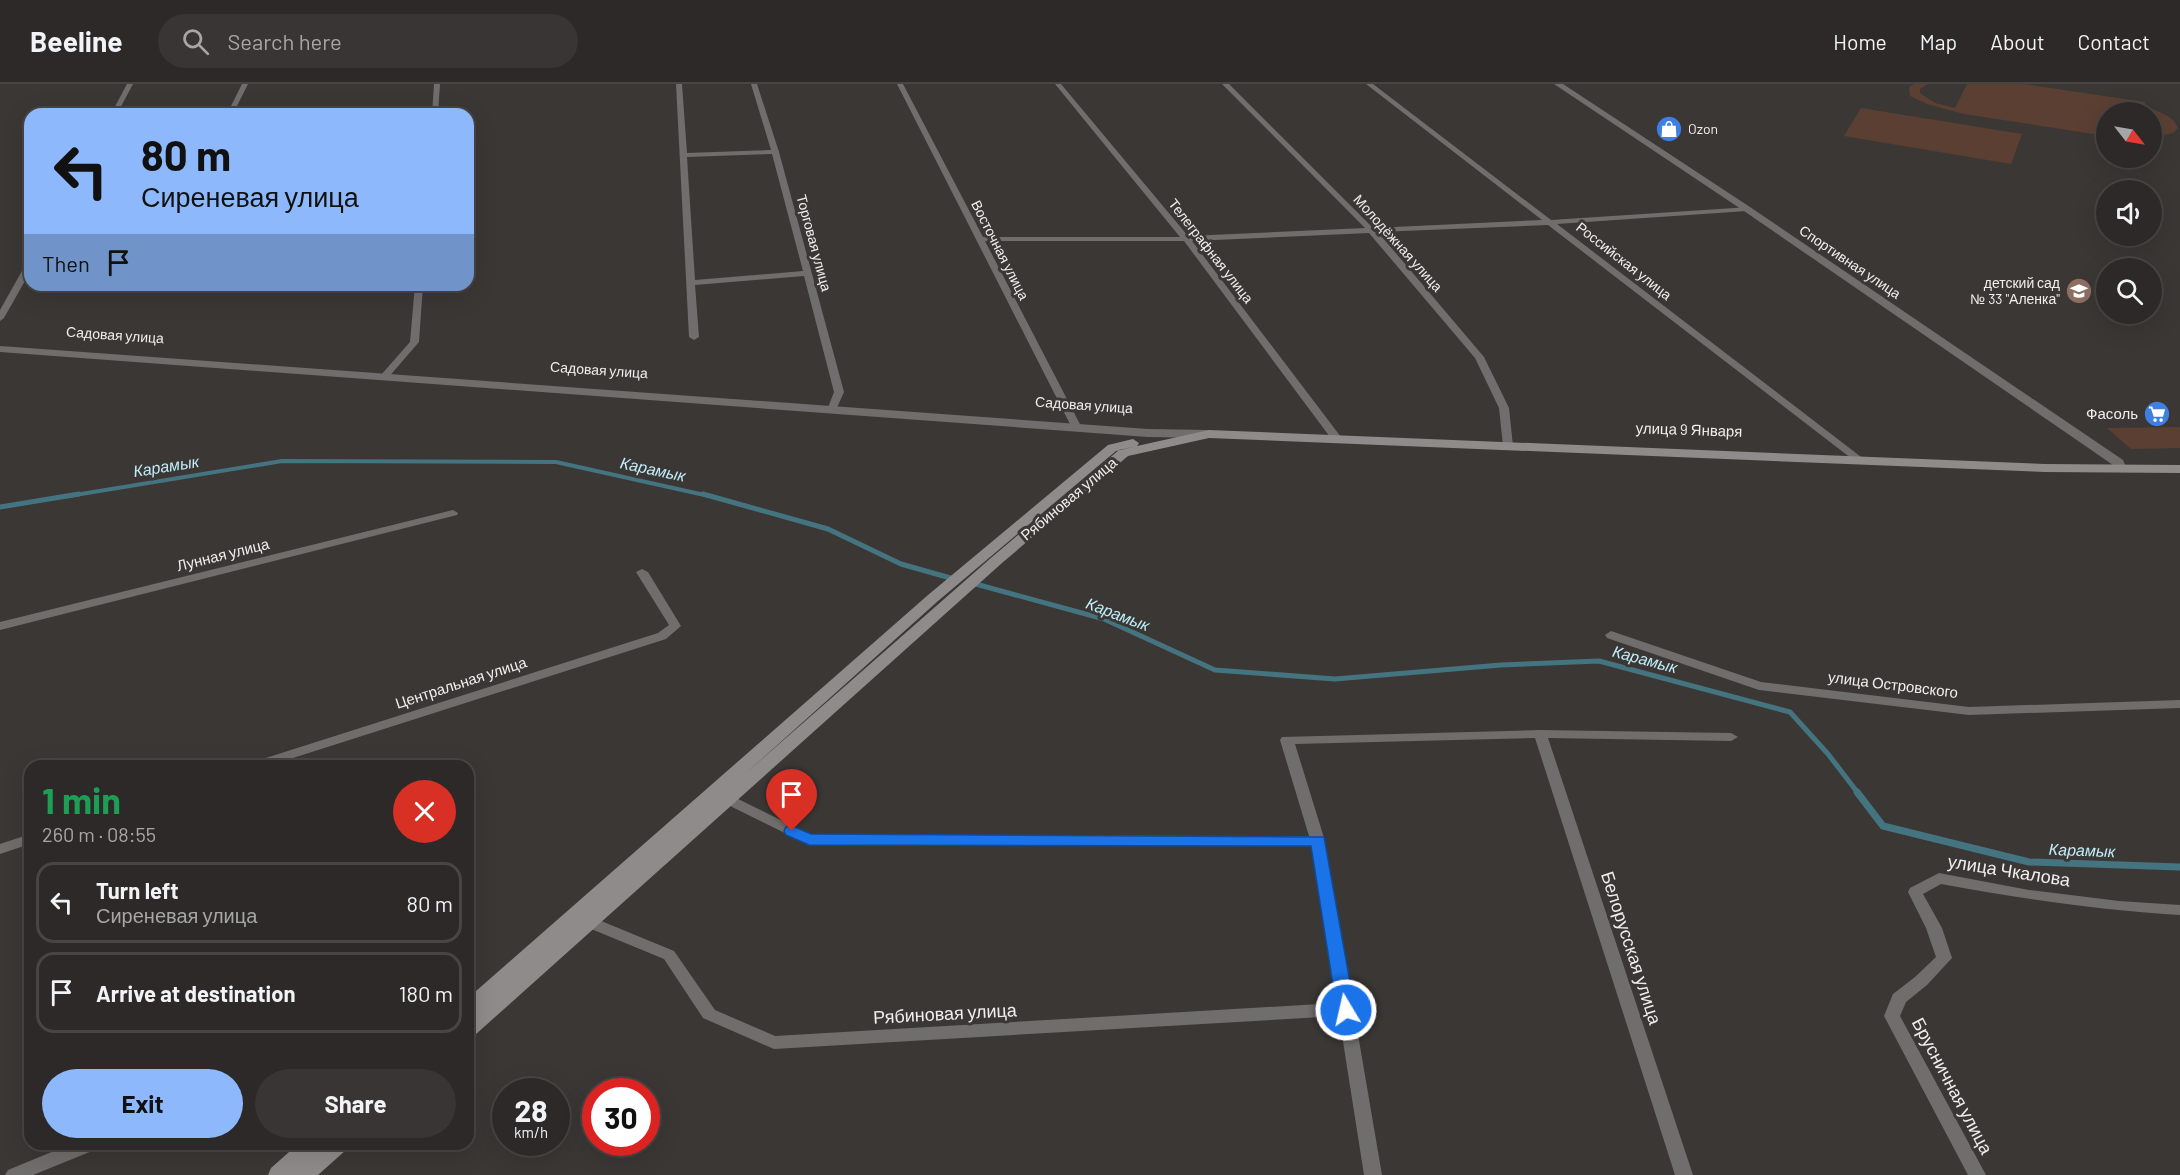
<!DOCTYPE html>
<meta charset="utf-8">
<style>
:root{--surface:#2c2928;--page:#383534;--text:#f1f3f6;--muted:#a6a6a8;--line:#484545;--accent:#8db9fc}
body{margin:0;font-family:Barlow,sans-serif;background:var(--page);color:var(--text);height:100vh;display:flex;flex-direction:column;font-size:22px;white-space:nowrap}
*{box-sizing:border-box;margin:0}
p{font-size:20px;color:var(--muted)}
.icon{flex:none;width:33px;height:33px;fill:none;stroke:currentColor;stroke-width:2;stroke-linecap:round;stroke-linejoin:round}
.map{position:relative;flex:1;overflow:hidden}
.panel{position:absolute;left:24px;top:676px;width:450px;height:390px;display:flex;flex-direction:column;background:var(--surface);border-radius:18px;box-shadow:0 6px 24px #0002,0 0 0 2px var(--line)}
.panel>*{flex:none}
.guide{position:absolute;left:24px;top:24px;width:450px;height:183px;border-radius:18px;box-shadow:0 6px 24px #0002,0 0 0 2px var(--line);background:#8db9fc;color:#111;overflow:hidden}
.needle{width:39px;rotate:121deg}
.controls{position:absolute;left:2096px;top:18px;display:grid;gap:12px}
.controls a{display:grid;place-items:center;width:66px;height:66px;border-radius:50%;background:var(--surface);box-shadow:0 6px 24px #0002,0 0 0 2px var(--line);font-size:30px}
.speed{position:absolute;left:492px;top:994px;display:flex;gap:12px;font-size:30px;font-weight:700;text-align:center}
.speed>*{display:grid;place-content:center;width:78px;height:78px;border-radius:50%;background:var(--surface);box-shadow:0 6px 24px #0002,0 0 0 2px var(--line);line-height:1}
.speed small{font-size:15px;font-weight:400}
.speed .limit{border:9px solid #d22;background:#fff;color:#111}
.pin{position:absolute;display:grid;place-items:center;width:51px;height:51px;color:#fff;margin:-62px -26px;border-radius:50% 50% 50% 0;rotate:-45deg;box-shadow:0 0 6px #0007}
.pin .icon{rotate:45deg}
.me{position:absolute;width:66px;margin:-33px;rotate:351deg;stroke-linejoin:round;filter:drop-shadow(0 0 4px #0008)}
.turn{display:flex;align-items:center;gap:21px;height:126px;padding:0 18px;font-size:27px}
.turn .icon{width:78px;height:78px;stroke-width:2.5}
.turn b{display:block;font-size:42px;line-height:51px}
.then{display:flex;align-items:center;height:57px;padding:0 18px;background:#0003;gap:12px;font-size:22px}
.round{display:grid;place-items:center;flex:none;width:63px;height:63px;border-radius:32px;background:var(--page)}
.headline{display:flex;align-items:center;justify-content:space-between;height:102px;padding:0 18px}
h1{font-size:36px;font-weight:700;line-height:45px;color:#1e9e55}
.button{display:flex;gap:12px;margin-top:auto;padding:12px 18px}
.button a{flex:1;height:69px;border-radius:36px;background:var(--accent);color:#111;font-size:24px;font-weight:700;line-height:69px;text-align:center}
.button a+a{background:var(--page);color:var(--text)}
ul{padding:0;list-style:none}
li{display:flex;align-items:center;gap:18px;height:81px;margin:0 12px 9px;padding:0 6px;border:3px solid var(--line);border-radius:18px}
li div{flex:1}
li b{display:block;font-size:22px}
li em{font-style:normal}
header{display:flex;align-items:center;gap:36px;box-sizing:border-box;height:84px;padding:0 30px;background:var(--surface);border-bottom:2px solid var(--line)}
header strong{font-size:28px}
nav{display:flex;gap:33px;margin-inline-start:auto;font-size:21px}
.search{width:420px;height:54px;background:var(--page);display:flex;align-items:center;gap:15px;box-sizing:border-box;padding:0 21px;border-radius:33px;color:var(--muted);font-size:22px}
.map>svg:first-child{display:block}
.green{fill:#5b3f32}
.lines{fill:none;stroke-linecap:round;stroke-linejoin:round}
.stream-far2{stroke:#44747f;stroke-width:4}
.stream-far1{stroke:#44747f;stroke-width:5}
.stream{stroke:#44747f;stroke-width:7}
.minor{fill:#706d6d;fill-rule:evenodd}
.tertiary{fill:#706d6d;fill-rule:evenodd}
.secondary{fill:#8f8b8a;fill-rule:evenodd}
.route{fill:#1a73e8;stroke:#114b97;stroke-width:1.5}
.labels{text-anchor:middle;stroke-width:6;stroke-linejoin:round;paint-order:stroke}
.far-poi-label{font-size:14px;fill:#f1eeed;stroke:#3b3735;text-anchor:start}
.far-street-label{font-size:14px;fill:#f1eeed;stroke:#3b3735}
.poi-label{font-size:15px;fill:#f1eeed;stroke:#3b3735;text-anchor:end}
.street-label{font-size:15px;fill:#f1eeed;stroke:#3b3735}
.water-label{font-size:16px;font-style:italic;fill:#bfeefa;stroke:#3b3735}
.near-street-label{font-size:18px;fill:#f1eeed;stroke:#3b3735}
</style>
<header>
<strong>Beeline</strong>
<div class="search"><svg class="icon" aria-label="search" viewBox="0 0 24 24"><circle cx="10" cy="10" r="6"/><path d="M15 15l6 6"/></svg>Search here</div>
<nav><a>Home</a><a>Map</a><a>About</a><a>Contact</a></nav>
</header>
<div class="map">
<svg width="2180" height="1091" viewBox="0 0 2180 1091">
<rect width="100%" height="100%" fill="#3b3735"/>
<g class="green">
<path d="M1914 0H1928L1920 5V9L1935 19 1955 24 1967 0H2023L2145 18V23C2157 27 2173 31 2178 44L2173 49 2151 54V48L2162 42 2160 37 2151 31V28L2125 22 2123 28H2106V52L1964 30 1927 20 1910 12 1909 3Z"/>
<path d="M1861 24 2022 50 2011 80 1844 52Z"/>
<path d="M2180 343V364L2131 365 2107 344Z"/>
</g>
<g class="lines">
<path class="stream-far2" d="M69 412 282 377 556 378 709 412"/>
<g class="stream-far1">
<path d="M703 410 828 445 901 480 954 495"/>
<path d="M0 423 79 410"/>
<path d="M972 499 1104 535 1215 586 1335 595 1501 581 1599 577 1790 628 1828 670 1858 709"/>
</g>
<path class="stream" d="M1857 708 1883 742 2029 778 2180 783"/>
<g class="minor">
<path d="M127 0H133L117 30H111Z"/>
<path d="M242 0H248L233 30H227Z"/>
<path d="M434 0H440L438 30H432Z"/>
<path d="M676 0H682L687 69 771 66 751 0H757L779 68 844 308 835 328H829L827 326 834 308 804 192 695 201 699 253 694 256 689 253ZM772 70 803 187 695 196 687 73Z"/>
<path d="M897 0H903L983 153H1180L1055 0H1061L1188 152 1365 144 1222 0H1229L1373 144 1542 136 1366 0H1373L1551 136 1750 123V127H1747L1557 140 1865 376 1860 379 1856 378 1548 141 1378 148 1484 273 1509 324 1513 362 1508 365 1503 362 1499 324 1475 274 1369 149 1192 157 1341 353 1342 355 1337 358 1333 357 1184 157H985L1082 344 1077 347 1073 346Z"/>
<path d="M27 178H30V188L4 234 0 237V226Z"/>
<path d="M415 201H423L419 258 387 295H381V291L410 258Z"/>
<path d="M453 426 458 429 457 431 0 546V538Z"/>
<path d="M642 485 648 488 681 542 666 555 268 682H248L250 679 658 549 669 541 636 488Z"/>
<path d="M1611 547 1761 598 1969 623 2180 616V624L1969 631 1759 606 1607 554 1605 551Z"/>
<path d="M1540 646 1731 649 1738 653 1731 657 1548 654 1693 1091H1675L1535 654 1295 660 1325 757 1382 1091H1364L1339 932 774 965 703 934 664 875 584 842 582 838 584 834 589 832 594 834 674 867 715 926 775 952 1337 919 1312 762 809 761 722 718 720 715 722 712H732L811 751 1309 752 1280 656 1282 653Z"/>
<path d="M30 750V760L0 770V760Z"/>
<path d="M1939 789 2029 806 2119 817 2180 821V831C2098 826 2022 815 1941 800L1923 810 1942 844 1952 874 1927 901 1906 918 1900 932 1986 1091H1968L1884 932 1893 910 1915 893 1936 873 1926 844 1908 808 1910 804Z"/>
<path d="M71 1060H99L97 1065 33 1091H5L8 1086Z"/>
</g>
<g class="tertiary">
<path d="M1554 0H1563L1750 123 2123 376 2127 385 2126 388H2116L2113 381 1744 127Z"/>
<path d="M0 262 1148 345 1209 346 1215 350 1209 354 1148 353 0 268Z"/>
</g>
<g class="secondary">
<path d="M1209 346 2045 380 2180 381V389L2045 388 1209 354 1128 372 1002 479 475 951 468 953V914L928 511 1108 361 1133 355 1139 359 1137 362 1116 367 938 517 745 690 992 473 1119 366Z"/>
<path d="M298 1060H349L346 1066 318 1091H268L271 1084Z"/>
</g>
</g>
<path class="route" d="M792 742 811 750 1324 753 1355 926 1352 930 1346 933 1339 930 1337 926 1311 762 809 761 786 751 784 747 786 743Z"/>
<defs>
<g id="shop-disc" transform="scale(1.35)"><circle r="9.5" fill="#3f7fe0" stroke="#3b3735"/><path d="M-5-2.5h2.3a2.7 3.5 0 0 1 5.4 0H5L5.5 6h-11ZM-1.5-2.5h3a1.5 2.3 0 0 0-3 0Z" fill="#fff"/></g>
<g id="school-disc" transform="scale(1.35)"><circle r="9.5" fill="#8d6e63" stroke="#3b3735"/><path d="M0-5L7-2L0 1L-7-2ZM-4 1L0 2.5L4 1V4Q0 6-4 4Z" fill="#fff"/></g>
<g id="supermarket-disc" transform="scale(1.35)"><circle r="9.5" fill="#3f7fe0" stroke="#3b3735"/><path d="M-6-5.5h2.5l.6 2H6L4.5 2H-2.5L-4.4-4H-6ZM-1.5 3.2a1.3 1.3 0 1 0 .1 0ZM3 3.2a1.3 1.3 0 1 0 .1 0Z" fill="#fff"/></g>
</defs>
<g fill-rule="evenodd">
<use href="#shop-disc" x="1669" y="45"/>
<use href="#school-disc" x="2079" y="207"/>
<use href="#supermarket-disc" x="2157" y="330"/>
</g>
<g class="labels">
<g class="far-poi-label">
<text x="1688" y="50">Ozon</text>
<text x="2060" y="204" text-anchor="end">детский сад<tspan x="2060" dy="16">№ 33 "Аленка"</tspan></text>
</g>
<g class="far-street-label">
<text transform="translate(814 159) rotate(75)" y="5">Торговая улица</text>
<text transform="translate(1398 159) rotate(48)" y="5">Молодёжная улица</text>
<text transform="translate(1000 166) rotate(63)" y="5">Восточная улица</text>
<text transform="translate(1211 167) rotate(52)" y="5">Телеграфная улица</text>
<text transform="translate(1624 177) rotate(38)" y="5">Российская улица</text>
<text transform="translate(1850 178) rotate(34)" y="5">Спортивная улица</text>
<text transform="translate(115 251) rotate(4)" y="5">Садовая улица</text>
<text transform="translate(599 286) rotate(4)" y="5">Садовая улица</text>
<text transform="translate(1084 321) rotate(4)" y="5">Садовая улица</text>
</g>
<g class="poi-label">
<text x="2138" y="335">Фасоль</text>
</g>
<g class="street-label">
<text transform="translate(1689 346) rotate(2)" y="5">улица 9 Января</text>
<text transform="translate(1069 415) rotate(-40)" y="5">Рябиновая улица</text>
<text transform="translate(223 471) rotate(-14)" y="5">Лунная улица</text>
<text transform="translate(461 599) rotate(-18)" y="5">Центральная улица</text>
<text transform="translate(1893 601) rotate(7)" y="5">улица Островского</text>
</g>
<g class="water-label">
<text transform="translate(166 382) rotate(-9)" y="6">Карамык</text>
<text transform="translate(653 385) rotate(12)" y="6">Карамык</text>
<text transform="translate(1118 530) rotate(21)" y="6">Карамык</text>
<text transform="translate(1645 575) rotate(15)" y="6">Карамык</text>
<text transform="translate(2082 766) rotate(2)" y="6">Карамык</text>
</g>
<g class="near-street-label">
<text transform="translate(2009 787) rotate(9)" y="6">улица Чкалова</text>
<text transform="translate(1631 864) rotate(72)" y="6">Белорусская улица</text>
<text transform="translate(945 930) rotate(-3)" y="6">Рябиновая улица</text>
<text transform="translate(1952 1002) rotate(62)" y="6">Брусничная улица</text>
</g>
</g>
</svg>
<div class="controls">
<a><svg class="needle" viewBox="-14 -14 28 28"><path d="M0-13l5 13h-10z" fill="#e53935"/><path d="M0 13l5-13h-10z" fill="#a6a6a8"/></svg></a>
<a><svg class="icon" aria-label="sound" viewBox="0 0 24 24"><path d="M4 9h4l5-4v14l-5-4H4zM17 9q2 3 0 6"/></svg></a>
<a><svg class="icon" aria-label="search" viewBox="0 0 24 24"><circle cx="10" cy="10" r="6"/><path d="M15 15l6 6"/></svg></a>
</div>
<div class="speed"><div>28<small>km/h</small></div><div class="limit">30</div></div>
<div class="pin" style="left:792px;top:747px;background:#d93025"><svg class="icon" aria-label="arrive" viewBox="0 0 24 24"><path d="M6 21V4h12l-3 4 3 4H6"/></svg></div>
<svg class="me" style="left:1346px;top:926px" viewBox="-20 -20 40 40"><circle r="17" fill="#1a73e8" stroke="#fff" stroke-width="3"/><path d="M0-11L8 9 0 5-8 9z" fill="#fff"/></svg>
<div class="guide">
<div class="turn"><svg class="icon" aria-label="left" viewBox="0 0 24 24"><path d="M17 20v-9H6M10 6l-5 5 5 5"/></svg><div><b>80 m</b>Сиреневая улица</div></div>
<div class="then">Then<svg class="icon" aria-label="arrive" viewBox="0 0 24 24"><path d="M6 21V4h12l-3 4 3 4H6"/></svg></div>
</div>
<section class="panel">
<div class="headline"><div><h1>1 min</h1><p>260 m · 08:55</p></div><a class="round" style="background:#d93025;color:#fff"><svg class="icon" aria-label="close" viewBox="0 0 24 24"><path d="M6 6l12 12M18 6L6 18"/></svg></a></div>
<ul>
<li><svg class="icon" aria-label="left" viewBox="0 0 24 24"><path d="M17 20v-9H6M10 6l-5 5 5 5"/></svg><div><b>Turn left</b><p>Сиреневая улица</p></div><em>80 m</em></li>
<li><svg class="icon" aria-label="arrive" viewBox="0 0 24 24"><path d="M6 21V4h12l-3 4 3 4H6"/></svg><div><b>Arrive at destination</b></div><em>180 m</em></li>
</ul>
<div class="button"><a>Exit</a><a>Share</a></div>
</section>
</div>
